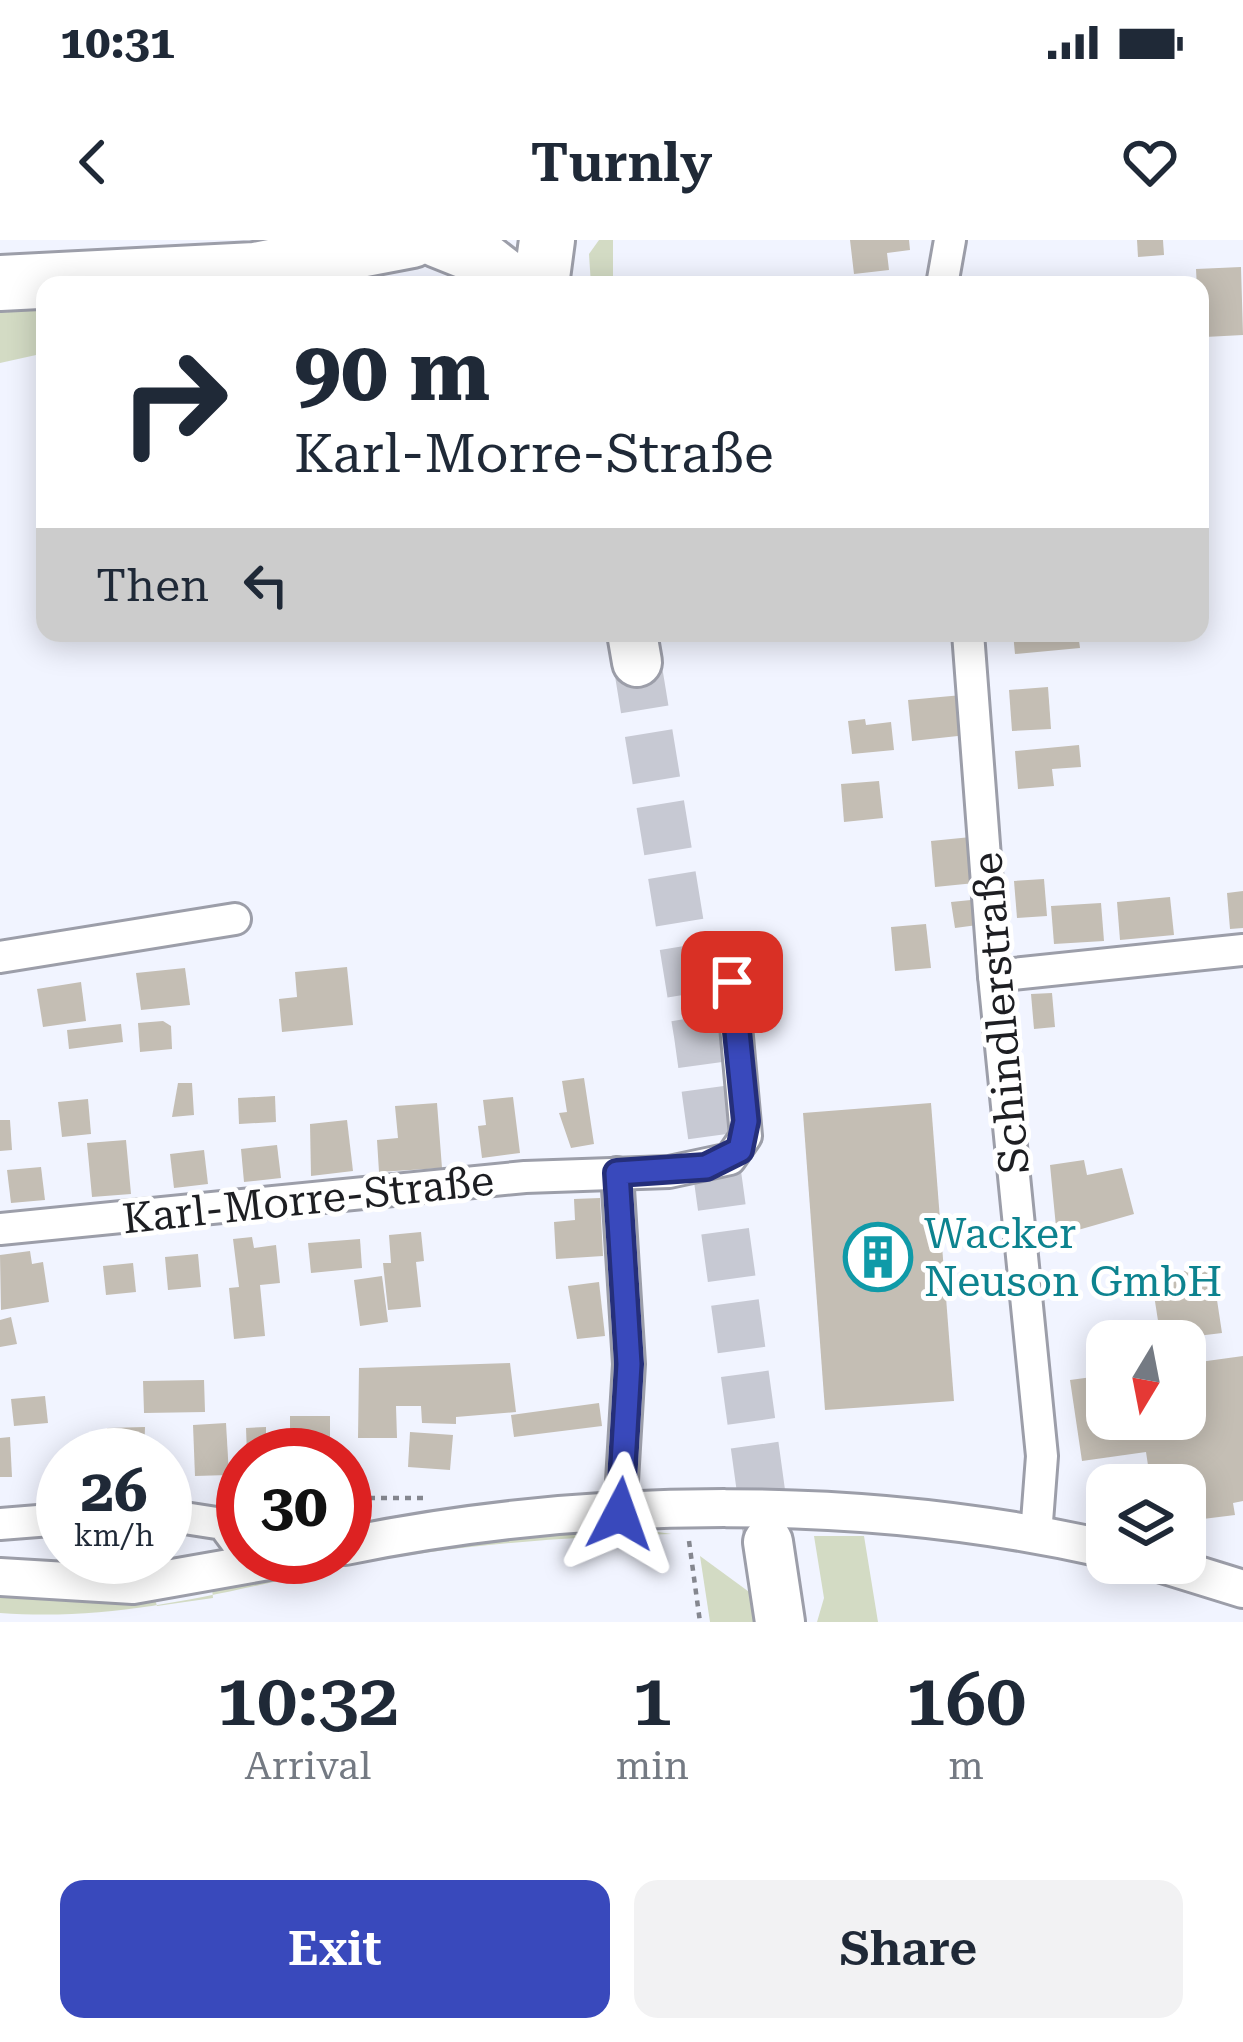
<!DOCTYPE html>
<meta charset="utf-8">
<style>
:root{--surface:#fff;--page:#f2f2f3;--text:#1f2937;--muted:#747a83;--accent:#3949bc}
body{margin:0;font-family:"Roboto Serif",serif;background:var(--page);color:var(--text);height:100vh;display:flex;flex-direction:column;font-size:45px;white-space:nowrap}
*{box-sizing:border-box;margin:0}
p{font-size:39px;color:var(--muted)}
.icon{flex:none;width:66px;height:66px;fill:none;stroke:currentColor;stroke-width:2;stroke-linecap:round;stroke-linejoin:round}
.map{position:relative;height:1382px;overflow:hidden}
.sheet{display:flex;flex-direction:column;background:var(--surface);flex:1}
.sheet>*{flex:none}
.top-card{position:absolute;left:36px;top:36px;width:1173px;height:366px;border-radius:24px;box-shadow:0 6px 30px #0003;background:#fff;color:var(--text);overflow:hidden}
.needle{width:78px;rotate:190deg}
.controls{position:absolute;left:1086px;top:1080px;display:grid;gap:24px}
.controls a{display:grid;place-items:center;width:120px;height:120px;border-radius:24px;background:var(--surface);box-shadow:0 6px 30px #0003;font-size:60px}
.speed{position:absolute;left:36px;top:1188px;display:flex;gap:24px;font-size:60px;font-weight:700;text-align:center}
.speed>*{display:grid;place-content:center;width:156px;height:156px;border-radius:50%;background:var(--surface);box-shadow:0 6px 30px #0003;line-height:1}
.speed small{font-size:30px;font-weight:400}
.speed .limit{border:18px solid #d22;background:#fff;color:#111}
.pin{position:absolute;display:grid;place-items:center;width:102px;height:102px;color:#fff;margin:-51px;border-radius:24px;box-shadow:0 6px 18px #0006}
.me{position:absolute;width:132px;margin:-66px;rotate:4deg;stroke-linejoin:round;filter:drop-shadow(0 0 9px #0008)}
.turn{display:flex;align-items:center;gap:42px;height:252px;padding:0 60px;font-size:54px}
.turn .icon{width:156px;height:156px;stroke-width:2.5}
.turn b{display:block;font-size:84px;line-height:102px}
.then{display:flex;align-items:center;height:114px;padding:0 60px;background:#0003;gap:24px;font-size:45px}
.eta{display:flex;justify-content:space-evenly;align-items:center;height:204px;text-align:center}
.eta b{font-size:72px;font-weight:600;line-height:84px}
.primary-button{display:flex;gap:24px;margin-top:auto;padding:24px 60px}
.primary-button a{flex:1;height:138px;border-radius:24px;background:var(--accent);color:#fff;font-size:48px;font-weight:600;line-height:138px;text-align:center}
.primary-button a+a{background:var(--page);color:var(--text)}
.status{display:flex;justify-content:space-between;align-items:center;height:84px;padding:0 60px;background:var(--surface);direction:ltr}
.status svg{height:33px;fill:currentColor}
header{display:flex;justify-content:space-between;align-items:center;height:156px;padding:0 60px;background:var(--surface);font-size:54px;font-weight:600}
.map>svg:first-child{display:block}
.green{fill:#d3dbc4}
.building{fill:#c4beb4}
.lines{fill:none;stroke-linecap:round;stroke-linejoin:round}
.primary-tunnel{stroke:#c7c9d3;stroke-width:48;stroke-dasharray:48 24;stroke-linecap:butt}
.minor-casing{stroke:#9c9ea9;stroke-width:36}
.tertiary-casing{stroke:#9c9ea9;stroke-width:42}
.primary-casing{stroke:#9c9ea9;stroke-width:54}
.motorway-casing{stroke:#9c9ea9;stroke-width:60}
.path{stroke:#85878f;stroke-width:4.5;stroke-dasharray:6 6;stroke-linecap:butt}
.minor{stroke:#fff;stroke-width:30}
.tertiary{stroke:#fff;stroke-width:36}
.primary{stroke:#fff;stroke-width:48}
.motorway{stroke:#fff;stroke-width:54}
.route-casing{stroke:#252f7a;stroke-width:30}
.route{stroke:#3949bc;stroke-width:21}
.labels{text-anchor:middle;stroke-width:10;stroke-linejoin:round;paint-order:stroke}
.street-label{font-size:42px;fill:#1d1e22;stroke:#fff}
.culture-label{font-size:42px;fill:#0d838f;stroke:#fff;text-anchor:start}
</style>
<div class="status"><b>10:31</b><svg viewBox="0 0 49 12"><path d="M0 12V9h3v3zM5 12V6h3v6zM10 12V3h3v9zM15 12V0h3v12zM26 1h20v11H26zM47 4h2v5h-2z"/></svg></div>
<header><svg class="icon" aria-label="back" viewBox="0 0 24 24"><path d="M15 5l-7 7 7 7"/></svg>Turnly<svg class="icon" aria-label="heart" viewBox="0 0 24 24"><path d="M12 20l-8-8c-3-5 5-10 8-4 3-6 11-1 8 4z"/></svg></header>
<div class="map">
<svg width="1243" height="1382" viewBox="0 0 1243 1382">
<rect width="100%" height="100%" fill="#f1f4ff"/>
<g class="green">
<path d="M599 0H613V45H591L589 14Z"/>
<path d="M45 68V113L0 123V69Z"/>
<path d="M615 1286 672 1294C562 1297 450 1305 343 1327 225 1351 124 1382 0 1373V1351L154 1356 157 1366 213 1358 212 1348 419 1306Z"/>
<path d="M814 1296H864L878 1382H817L824 1358Z"/>
<path d="M700 1316 756 1357 759 1382H710Z"/>
</g>
<g class="building">
<path d="M850 0H909L910 10 887 13 889 30 854 34Z"/>
<path d="M1137 0H1163L1164 15 1138 17Z"/>
<path d="M1241 27 1243 95 1205 97V108H1200L1196 29Z"/>
<path d="M1013 393H1078L1080 408 1015 414Z"/>
<path d="M1048 447 1051 489 1012 491 1009 450Z"/>
<path d="M962 455 967 495 912 501 908 460Z"/>
<path d="M865 479 866 485 891 482 894 510 852 514 848 481Z"/>
<path d="M1079 505 1081 527 1052 529 1054 546 1018 549 1015 511Z"/>
<path d="M879 541 883 578 844 582 841 544Z"/>
<path d="M971 597 975 643 935 647 931 601Z"/>
<path d="M1044 639 1047 676 1017 678 1014 641Z"/>
<path d="M1243 651V688L1230 689 1227 653Z"/>
<path d="M1170 657 1174 695 1120 700 1117 662Z"/>
<path d="M981 659 985 684 955 688 951 662Z"/>
<path d="M1101 663 1104 701 1054 704 1051 666Z"/>
<path d="M926 684 931 728 895 731 891 687Z"/>
<path d="M347 727 353 785 282 792 279 759 297 757 295 732Z"/>
<path d="M185 728 190 765 141 770 136 733Z"/>
<path d="M81 742 86 781 43 787 37 749Z"/>
<path d="M1052 753 1055 787 1034 789 1031 754Z"/>
<path d="M163 781 171 786 172 809 140 812 138 783Z"/>
<path d="M121 784 123 802 69 809 67 790Z"/>
<path d="M584 838 594 904 571 908 559 873 567 872 562 841Z"/>
<path d="M178 843H192L194 875 172 877Z"/>
<path d="M275 856 276 882 239 884 238 858Z"/>
<path d="M513 857 520 913 482 918 478 886 486 885 483 860Z"/>
<path d="M88 859 91 894 62 897 58 862Z"/>
<path d="M437 863 442 928 379 932 377 900 398 898 395 866Z"/>
<path d="M931 863 954 1161 825 1170 803 873Z"/>
<path d="M0 880H10L12 910 0 911Z"/>
<path d="M347 880 353 931 311 936 310 884Z"/>
<path d="M126 900 131 954 92 957 87 903Z"/>
<path d="M277 905 281 938 244 942 241 909Z"/>
<path d="M204 910 208 944 174 948 170 914Z"/>
<path d="M1084 920 1087 935 1122 928 1134 974 1078 990 1077 984 1056 987 1050 925Z"/>
<path d="M41 927 45 960 11 963 7 930Z"/>
<path d="M600 958 603 1016 556 1019 554 982 575 980 574 959Z"/>
<path d="M421 992 424 1021 416 1022 421 1067 388 1070 383 1023H391L389 995Z"/>
<path d="M252 997 254 1008 276 1005 280 1043 260 1045 265 1096 234 1099 229 1048 239 1047 233 999Z"/>
<path d="M360 999 362 1028 311 1033 308 1003Z"/>
<path d="M30 1011 32 1024 43 1022 49 1062 1 1070 0 1015Z"/>
<path d="M198 1014 201 1047 168 1050 165 1017Z"/>
<path d="M133 1023 136 1052 106 1055 103 1026Z"/>
<path d="M1212 1027 1222 1093 1189 1097 1187 1083 1159 1087 1151 1036Z"/>
<path d="M382 1036 388 1082 360 1086 354 1040Z"/>
<path d="M599 1042 605 1096 577 1099 568 1046Z"/>
<path d="M11 1077 17 1104 0 1107V1080Z"/>
<path d="M1243 1116V1261L1233 1263 1235 1275 1203 1279 1198 1243 1151 1245 1146 1212 1082 1221 1070 1140 1107 1135V1179H1185V1124Z"/>
<path d="M510 1123 516 1172 456 1177V1184L422 1183 421 1166H396L397 1198H358L359 1128Z"/>
<path d="M204 1140 205 1172 144 1173 143 1141Z"/>
<path d="M45 1156 48 1183 14 1186 11 1159Z"/>
<path d="M599 1163 602 1186 514 1197 511 1175Z"/>
<path d="M290 1176H330V1206H296V1215H247L246 1188 266 1187V1196H290Z"/>
<path d="M226 1183 229 1235 195 1236 193 1185Z"/>
<path d="M145 1187 144 1215H107V1188Z"/>
<path d="M410 1192 453 1195 450 1230 408 1227Z"/>
<path d="M10 1197 12 1237H0V1198Z"/>
</g>
<g class="lines">
<path class="primary-tunnel" d="M637 422 698 795 768 1302"/>
<g class="minor-casing">
<g id="minor">
<path d="M942 45 950 0"/>
<path d="M968 393 994 736 1042 1216 1036 1295"/>
<path d="M0 717 235 679"/>
<path d="M994 736 1243 710"/>
<path d="M617 933 629 1124 620 1274"/>
<path d="M0 989 525 937 669 932 730 919 746 896 732 742"/>
<path d="M165 1275 223 1284 243 1311"/>
<path d="M0 1284 63 1279"/>
</g>
</g>
<g class="tertiary-casing">
<g id="tertiary">
<path d="M345 1306C590 1256 863 1254 1107 1309"/>
<path d="M1159 1323 1243 1349"/>
<path d="M0 1337 133 1345 291 1317"/>
</g>
</g>
<g class="primary-casing">
<g id="primary">
<path d="M632 393 637 422"/>
<path d="M768 1302 780 1382"/>
</g>
</g>
<g class="motorway-casing">
<g id="motorway">
<path d="M438 0 478 16 514 44"/>
<path d="M0 43 255 30 412 0"/>
<path d="M541 45 547 0"/>
</g>
</g>
<g class="path">
<path d="M345 1258H429"/>
<path d="M689 1301 700 1382"/>
</g>
<use href="#minor" class="minor"/>
<use href="#tertiary" class="tertiary"/>
<use href="#primary" class="primary"/>
<use href="#motorway" class="motorway"/>
</g>
<g class="lines">
<g class="route-casing">
<path id="route" d="M620 1274 629 1124 617 933 706 927 740 910 746 881 732 742"/>
</g>
<use href="#route" class="route"/>
</g>
<defs>
<g id="building-ring" transform="scale(3.45)"><circle r="9.5" fill="#fff" stroke="#0f9aa8" stroke-width="1.5"/><path d="M-4-6H4V6H1V3H-1V6H-4ZM-2.5-4.3h1.7v1.8h-1.7ZM.8-4.3h1.7v1.8H.8ZM-2.5-1h1.7V.8h-1.7ZM.8-1h1.7V.8H.8Z" fill="#0f9aa8"/></g>
</defs>
<g fill-rule="evenodd">
<use href="#building-ring" x="878" y="1017"/>
</g>
<g class="labels">
<g class="street-label">
<text transform="translate(1000 773) rotate(-95)" y="15">Schindlerstraße</text>
<text transform="translate(308 959) rotate(-6)" y="15">Karl-Morre-Straße</text>
</g>
<g class="culture-label">
<text x="924" y="1008">Wacker<tspan x="924" dy="48">Neuson GmbH</tspan></text>
</g>
</g>
</svg>
<div class="controls">
<a><svg class="needle" viewBox="-14 -14 28 28"><path d="M0-13l5 13h-10z" fill="#e53935"/><path d="M0 13l5-13h-10z" fill="#747a83"/></svg></a>
<a><svg class="icon" aria-label="layers" viewBox="0 0 24 24"><path d="M12 4l9 5-9 5-9-5zM3 14l9 5 9-5"/></svg></a>
</div>
<div class="speed"><div>26<small>km/h</small></div><div class="limit">30</div></div>
<div class="pin" style="left:732px;top:742px;background:#d93025"><svg class="icon" aria-label="arrive" viewBox="0 0 24 24"><path d="M6 21V4h12l-3 4 3 4H6"/></svg></div>
<svg class="me" style="left:620px;top:1274px" viewBox="-20 -20 40 40"><path d="M0-17L14 15 0 8-14 15z" fill="#3949bc" stroke="#fff" stroke-width="4"/></svg>
<div class="top-card">
<div class="turn"><svg class="icon" aria-label="right" viewBox="0 0 24 24"><path d="M7 20v-9h11M14 6l5 5-5 5"/></svg><div><b>90 m</b>Karl-Morre-Straße</div></div>
<div class="then">Then<svg class="icon" aria-label="left" viewBox="0 0 24 24"><path d="M17 20v-9H6M10 6l-5 5 5 5"/></svg></div>
</div>
</div>
<section class="sheet">
<div class="eta">
<div><b>10:32</b><p>Arrival</p></div>
<div><b>1</b><p>min</p></div>
<div><b>160</b><p>m</p></div>
</div>
<div class="primary-button"><a>Exit</a><a>Share</a></div>
</section>
